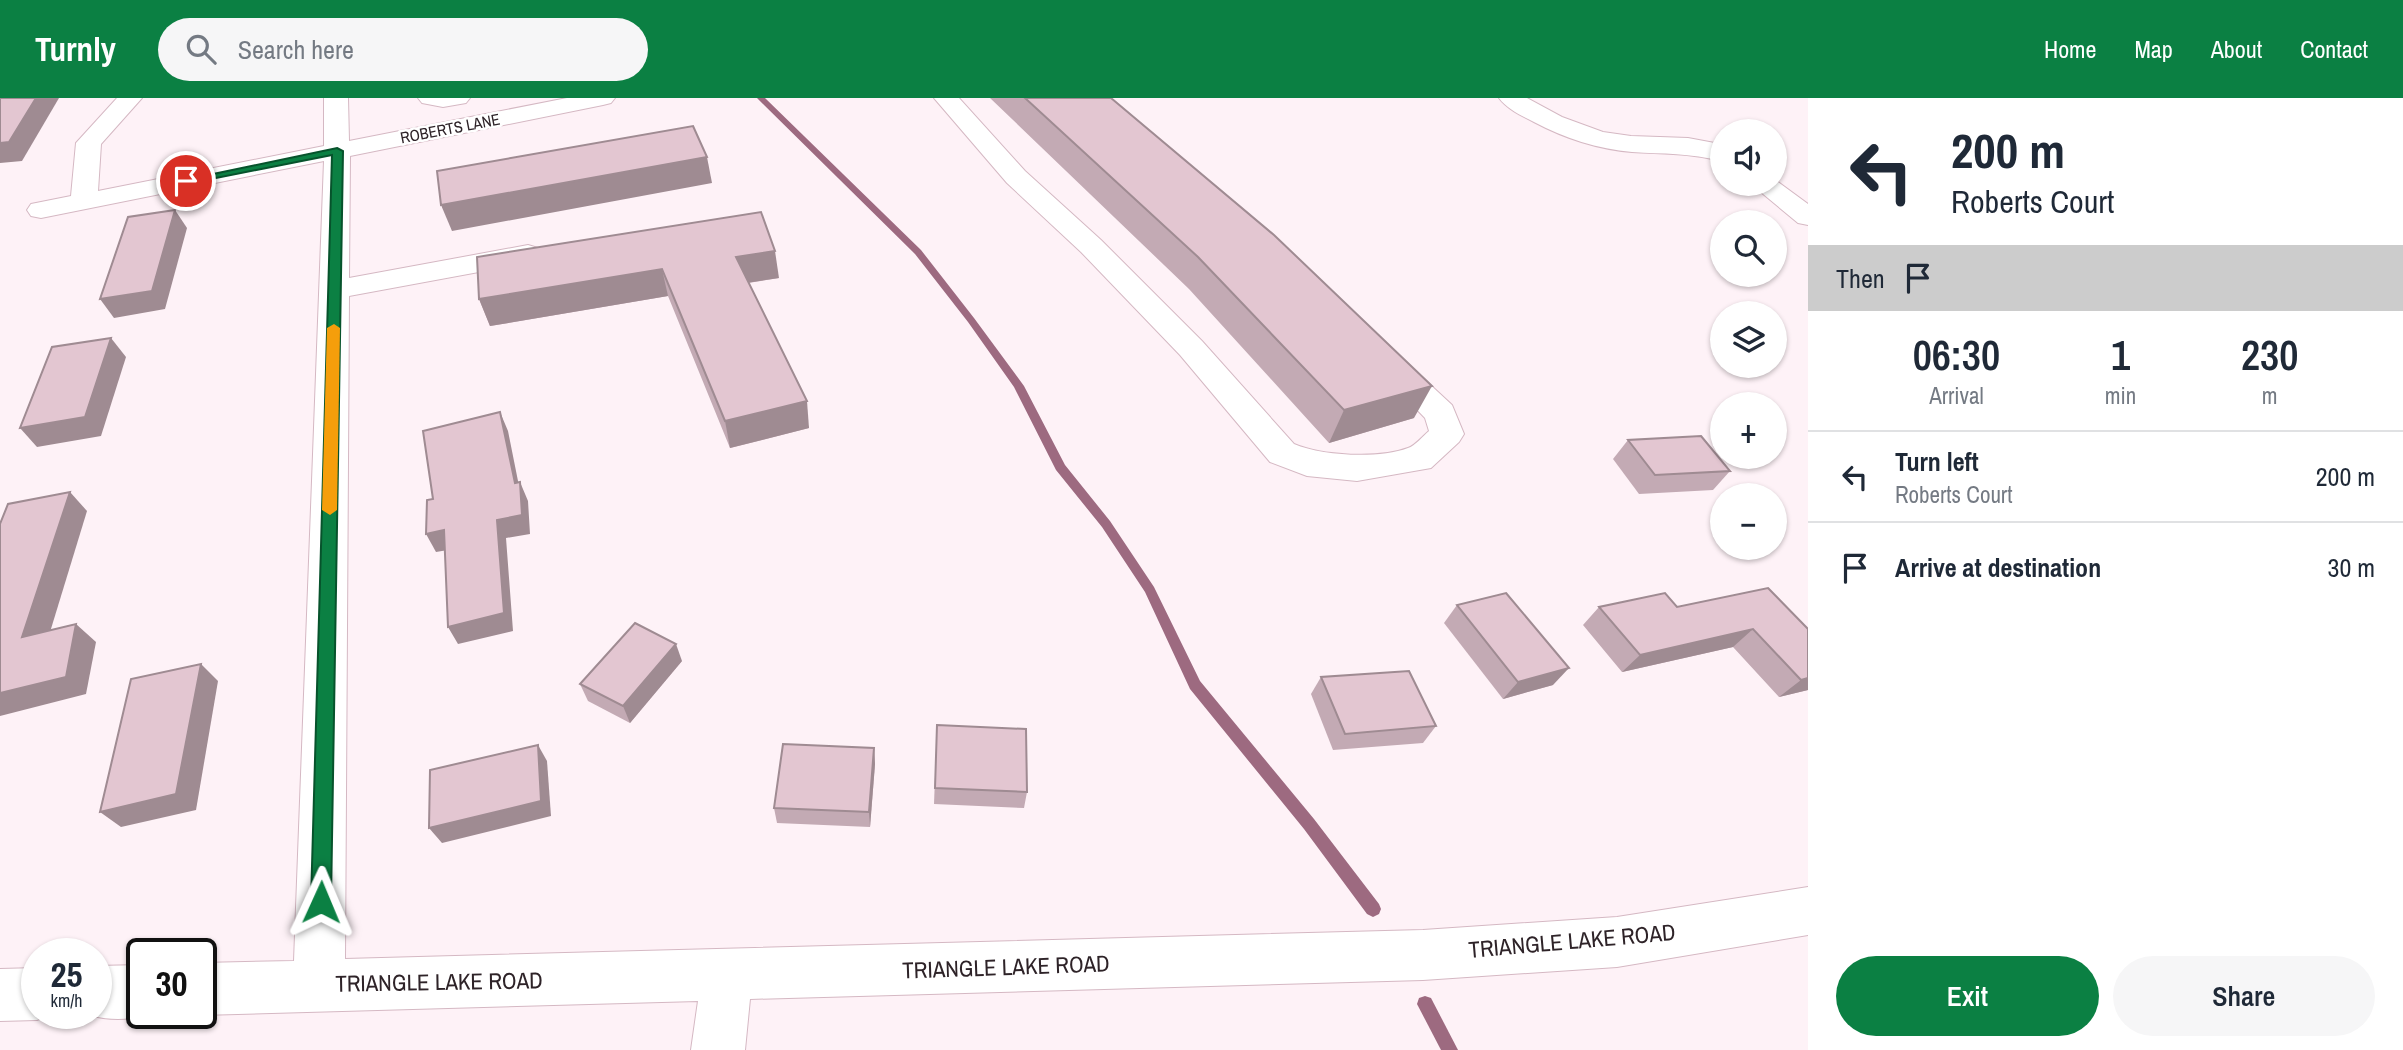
<!DOCTYPE html>
<meta charset="utf-8">
<style>
:root{--surface:#fff;--page:#f6f6f7;--text:#1f2937;--muted:#747a83;--line:#e0e1e3;--accent:#0b8043}
body{margin:0;font-family:"Archivo Narrow",sans-serif;background:var(--page);color:var(--text);height:100vh;display:flex;flex-direction:column;font-size:26px;white-space:nowrap}
*{box-sizing:border-box;margin:0}
p{font-size:23px;color:var(--muted)}
.icon{flex:none;width:38px;height:38px;fill:none;stroke:currentColor;stroke-width:2;stroke-linecap:round;stroke-linejoin:round}
.map{position:relative;flex:1;overflow:hidden}
.side{display:flex;flex-direction:column;background:var(--surface);width:595px}
.side>*{flex:none}
.top-card{background:#fff;color:var(--text);overflow:hidden}
.controls{position:absolute;left:1710px;top:21px;display:grid;gap:14px}
.controls a{display:grid;place-items:center;width:77px;height:77px;border-radius:50%;background:var(--surface);box-shadow:0 2px 5px #0004;font-size:35px}
.speed{position:absolute;left:21px;top:840px;display:flex;gap:14px;font-size:35px;font-weight:700;text-align:center}
.speed>*{display:grid;place-content:center;width:91px;height:91px;border-radius:50%;background:var(--surface);box-shadow:0 2px 5px #0004;line-height:1}
.speed small{font-size:18px;font-weight:400}
.speed .limit{border:4px solid #111;border-radius:10px;background:#fff;color:#111}
.pin{position:absolute;display:grid;place-items:center;width:60px;height:60px;color:#fff;margin:-30px;border:4px solid #fff;border-radius:50%;box-shadow:0 2px 7px #0007}
.me{position:absolute;width:77px;margin:-38px;rotate:1deg;stroke-linejoin:round;filter:drop-shadow(0 0 5px #0008)}
.turn{display:flex;align-items:center;gap:24px;height:147px;padding:0 28px;font-size:32px}
.turn .icon{width:91px;height:91px;stroke-width:2.5}
.turn b{display:block;font-size:49px;line-height:60px}
.then{display:flex;align-items:center;height:66px;padding:0 28px;background:#0003;gap:14px;font-size:26px}
.eta{display:flex;justify-content:space-evenly;align-items:center;height:119px;text-align:center}
.eta b{font-size:42px;font-weight:600;line-height:49px}
.action{display:flex;gap:14px;margin-top:auto;padding:14px 28px}
.action a{flex:1;height:80px;border-radius:42px;background:var(--accent);color:#fff;font-size:28px;font-weight:600;line-height:80px;text-align:center}
.action a+a{background:var(--page);color:var(--text)}
ul{padding:0;list-style:none}
li{display:flex;align-items:center;gap:21px;height:91px;padding:0 28px;border-top:2px solid var(--line)}
li div{flex:1}
li b{display:block;font-size:26px}
li em{font-style:normal}
header{display:flex;align-items:center;gap:42px;box-sizing:border-box;height:98px;padding:0 35px;background:var(--accent);color:#fff}
header strong{font-size:33px}
nav{display:flex;gap:38px;margin-inline-start:auto;font-size:24px}
.search{width:490px;height:63px;background:var(--page);display:flex;align-items:center;gap:18px;box-sizing:border-box;padding:0 24px;border-radius:38px;color:var(--muted);font-size:26px}
main{display:flex;flex:1;min-height:0}
.map>svg:first-child{display:block}
.lines{fill:none;stroke-linecap:round;stroke-linejoin:round}
.stream{fill:#9d6a80;fill-rule:evenodd}
.minor-casing{stroke:#d5b8c3;stroke-width:2}
.minor{fill:#fff;fill-rule:evenodd}
.wall{fill:#c3aab4}
.shaded-wall{fill:#9f8b92}
.building{fill:#e3c6d1;stroke:#9f8b92;stroke-width:2}
.route{fill:#0b8043;stroke:#07532c;stroke-width:2}
.slow{fill:#f59e0b}
.labels{text-anchor:middle;stroke-width:5;stroke-linejoin:round;paint-order:stroke}
.far-street-label{font-size:16px;fill:#2e2328;stroke:#fff}
.near-street-label{font-size:23px;fill:#2e2328;stroke:#fff}
</style>
<header>
<strong>Turnly</strong>
<div class="search"><svg class="icon" aria-label="search" viewBox="0 0 24 24"><circle cx="10" cy="10" r="6"/><path d="M15 15l6 6"/></svg>Search here</div>
<nav><a>Home</a><a>Map</a><a>About</a><a>Contact</a></nav>
</header>
<main>
<div class="map">
<svg width="1808" height="952" viewBox="0 0 1808 952">
<rect width="100%" height="100%" fill="#fef2f7"/>
<g class="lines">
<g class="stream">
<path d="M757 0H765L921 152 974 220 1024 288 1065 367 1110 423 1154 489 1200 583 1314 721 1379 806 1381 811 1379 816 1373 819 1367 816 1304 731 1190 591 1145 494 1102 429 1056 372 1014 289 968 224 915 156Z"/>
<path d="M1425 898 1431 900 1458 952H1441L1417 906 1419 900Z"/>
</g>
<g class="minor-casing">
<g id="minor">
<path d="M117 0H142L101 46 98 93 324 48V0H348L349 43 567 0H615L611 5 603 7 350 58 349 180 528 147 538 150 542 156 538 162 528 165 349 198 345 861 1423 832 1617 819 1808 789V837L1617 869 1423 882 750 901 745 952H691L698 903 201 917 197 915H201V865L294 863 324 63 41 120 31 118 27 112 31 106 71 98 76 45Z"/>
<path d="M418 0H470L466 5 443 9 422 5Z"/>
<path d="M934 0H959L1025 73 1101 142 1202 243 1294 346C1322 358 1379 361 1408 350 1415 348 1423 338 1429 333L1425 320 1370 263 1375 256 1386 253 1397 256 1452 307 1464 336 1459 344 1431 370 1357 383 1307 378 1270 364 1180 257 1081 154 1007 85Z"/>
<path d="M1499 0H1527L1562 19 1603 34 1631 38 1688 40 1720 46 1722 47V63C1689 55 1664 56 1632 54 1598 51 1564 40 1534 24 1522 18 1507 11 1499 0Z"/>
<path d="M1774 81 1808 106V127L1798 125 1751 86H1774Z"/>
<path d="M142 867V915H150C133 923 103 923 85 915H96V868Z"/>
<path d="M37 870V915H53L37 922 0 923V871Z"/>
</g>
</g>
<use href="#minor" class="minor"/>
</g>
<g class="wall">
<path d="M990 0H1111L1414 320 1329 345 1189 191Z"/>
<path d="M477 159 779 180 748 185 809 330 730 350 668 198 490 228 479 201Z"/>
<path d="M1628 342 1730 373 1713 392 1639 396 1613 361Z"/>
<path d="M1457 507 1553 587 1503 601 1444 525Z"/>
<path d="M1599 509H1677L1808 531V592L1779 599 1733 549 1622 574 1583 527Z"/>
<path d="M682 563 630 625 588 603 580 586Z"/>
<path d="M1321 579 1436 628 1423 645 1333 652 1311 596Z"/>
<path d="M937 627 1027 694 1024 710 934 706Z"/>
<path d="M874 650 875 666 870 729 777 725 774 710Z"/>
</g>
<g class="shaded-wall">
<path d="M36 0H59L22 63 0 65V45Z"/>
<path d="M707 59 712 85 452 133 441 107Z"/>
<path d="M175 112 187 130 165 211 114 220 100 201Z"/>
<path d="M775 153 779 180 740 186 736 159Z"/>
<path d="M662 171 668 198 490 228 479 201Z"/>
<path d="M111 240 126 259 101 338 37 349 20 330Z"/>
<path d="M1432 288 1414 320 1329 345 1344 312Z"/>
<path d="M807 303 809 330 730 350 725 323Z"/>
<path d="M500 314 508 333 520 393V384L528 403 530 436 506 440 513 533 458 546 448 529 515 385Z"/>
<path d="M70 394 87 413 43 557 22 539Z"/>
<path d="M444 432 454 451 436 454 426 436Z"/>
<path d="M76 526 96 544 86 596 0 618V595Z"/>
<path d="M1753 531 1733 549 1622 574 1640 557Z"/>
<path d="M676 546 682 563 630 625 623 608Z"/>
<path d="M201 566 218 583 196 712 121 729 100 714Z"/>
<path d="M1569 570 1553 587 1503 601 1518 584Z"/>
<path d="M1808 580V592L1779 599 1801 582Z"/>
<path d="M538 647 547 663 551 718 442 745 429 730Z"/>
<path d="M874 650 875 666 870 729 869 714Z"/>
</g>
<g class="building">
<path d="M0 0H36L9 44 0 45Z"/>
<path d="M1025 0H1111L1274 137 1432 288 1344 312 1198 159Z"/>
<path d="M693 28 707 59 441 107 437 73Z"/>
<path d="M175 112 152 193 100 201 128 119Z"/>
<path d="M761 114 775 153 736 159 807 303 725 323 662 171 479 201 477 159Z"/>
<path d="M111 240 85 319 20 330 52 249Z"/>
<path d="M500 314 515 385 520 384 522 417 497 422 504 515 448 529 444 432 426 436 427 402 433 401 423 333Z"/>
<path d="M1701 338 1730 373 1655 377 1628 342Z"/>
<path d="M70 394 22 539 76 526 66 579 0 595V426L8 406Z"/>
<path d="M1768 490 1808 531V580L1801 582 1753 531 1640 557 1599 509 1665 495 1677 509Z"/>
<path d="M1506 495 1569 570 1518 584 1457 507Z"/>
<path d="M635 525 676 546 623 608 580 586Z"/>
<path d="M201 566 176 696 100 714 131 581Z"/>
<path d="M1409 573 1436 628 1345 636 1321 579Z"/>
<path d="M937 627 1026 631 1027 694 935 690Z"/>
<path d="M783 646 874 650 869 714 774 710Z"/>
<path d="M538 647 541 703 429 730 430 672Z"/>
</g>
<path class="route" d="M337 50 343 53 331 804 328 811 321 814 314 811 311 804 332 57 186 86 180 83Z"/>
<path class="slow" d="M334 226 340 230 337 412 330 417 322 412 327 230Z"/>
<g class="labels">
<g class="far-street-label">
<text transform="translate(450 30) rotate(-11)" y="6">ROBERTS LANE</text>
</g>
<g class="near-street-label">
<text transform="translate(1572 843) rotate(-5)" y="8">TRIANGLE LAKE ROAD</text>
<text transform="translate(1006 869) rotate(-2)" y="8">TRIANGLE LAKE ROAD</text>
<text transform="translate(439 884) rotate(-1)" y="8">TRIANGLE LAKE ROAD</text>
</g>
</g>
</svg>
<div class="controls">
<a><svg class="icon" aria-label="sound" viewBox="0 0 24 24"><path d="M4 9h4l5-4v14l-5-4H4zM17 9q2 3 0 6"/></svg></a>
<a><svg class="icon" aria-label="search" viewBox="0 0 24 24"><circle cx="10" cy="10" r="6"/><path d="M15 15l6 6"/></svg></a>
<a><svg class="icon" aria-label="layers" viewBox="0 0 24 24"><path d="M12 4l9 5-9 5-9-5zM3 14l9 5 9-5"/></svg></a>
<a>+</a>
<a>−</a>
</div>
<div class="speed"><div>25<small>km/h</small></div><div class="limit">30</div></div>
<div class="pin" style="left:186px;top:83px;background:#d93025"><svg class="icon" aria-label="arrive" viewBox="0 0 24 24"><path d="M6 21V4h12l-3 4 3 4H6"/></svg></div>
<svg class="me" style="left:321px;top:804px" viewBox="-20 -20 40 40"><path d="M0-17L14 15 0 8-14 15z" fill="#0b8043" stroke="#fff" stroke-width="4"/></svg>
</div>
<section class="side">
<div class="top-card">
<div class="turn"><svg class="icon" aria-label="left" viewBox="0 0 24 24"><path d="M17 20v-9H6M10 6l-5 5 5 5"/></svg><div><b>200 m</b>Roberts Court</div></div>
<div class="then">Then<svg class="icon" aria-label="arrive" viewBox="0 0 24 24"><path d="M6 21V4h12l-3 4 3 4H6"/></svg></div>
</div>
<div class="eta">
<div><b>06:30</b><p>Arrival</p></div>
<div><b>1</b><p>min</p></div>
<div><b>230</b><p>m</p></div>
</div>
<ul>
<li><svg class="icon" aria-label="left" viewBox="0 0 24 24"><path d="M17 20v-9H6M10 6l-5 5 5 5"/></svg><div><b>Turn left</b><p>Roberts Court</p></div><em>200 m</em></li>
<li><svg class="icon" aria-label="arrive" viewBox="0 0 24 24"><path d="M6 21V4h12l-3 4 3 4H6"/></svg><div><b>Arrive at destination</b></div><em>30 m</em></li>
</ul>
<div class="action"><a>Exit</a><a>Share</a></div>
</section>
</main>
